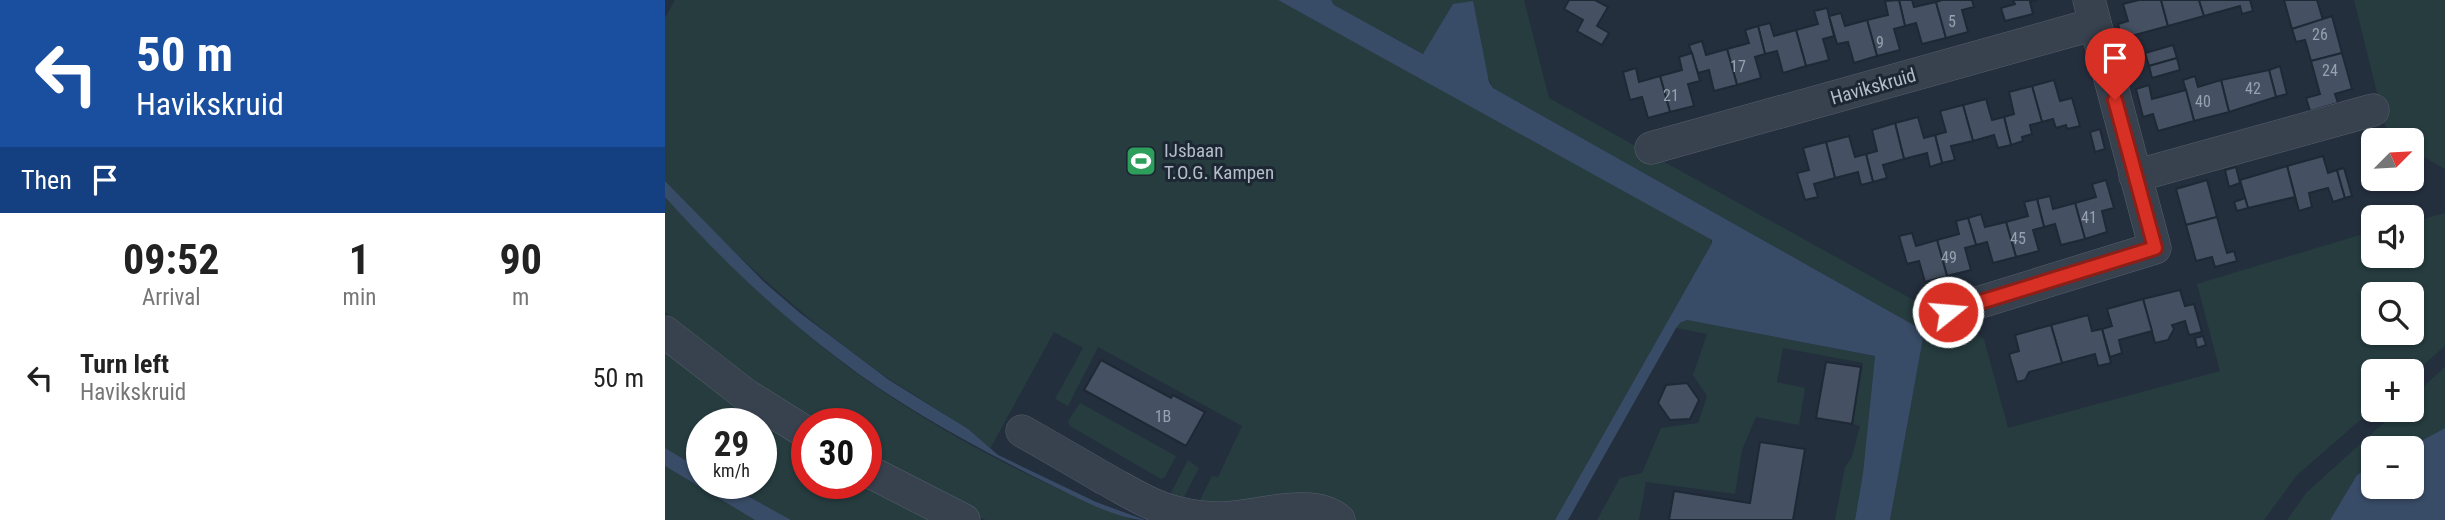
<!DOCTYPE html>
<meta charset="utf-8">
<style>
:root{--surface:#fff;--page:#f2f2f2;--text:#222;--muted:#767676}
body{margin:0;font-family:"Roboto Condensed",sans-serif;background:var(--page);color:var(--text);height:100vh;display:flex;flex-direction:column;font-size:26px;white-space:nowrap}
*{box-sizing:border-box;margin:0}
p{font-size:23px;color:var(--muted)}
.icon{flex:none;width:38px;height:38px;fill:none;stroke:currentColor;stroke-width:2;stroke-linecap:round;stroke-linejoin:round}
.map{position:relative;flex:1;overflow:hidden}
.details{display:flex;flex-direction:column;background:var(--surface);width:665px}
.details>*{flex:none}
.top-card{background:#1a4fa0;color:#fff;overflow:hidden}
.needle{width:46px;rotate:66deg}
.tools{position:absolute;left:1696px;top:128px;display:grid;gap:14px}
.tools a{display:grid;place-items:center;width:63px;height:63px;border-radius:10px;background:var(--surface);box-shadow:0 2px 5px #0004;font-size:35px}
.speed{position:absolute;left:21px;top:408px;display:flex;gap:14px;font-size:35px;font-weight:700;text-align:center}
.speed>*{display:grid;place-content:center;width:91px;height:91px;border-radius:50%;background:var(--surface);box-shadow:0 2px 5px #0004;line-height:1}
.speed small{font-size:18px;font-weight:400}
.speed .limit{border:10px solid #d22;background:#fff;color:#111}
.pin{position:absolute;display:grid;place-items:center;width:60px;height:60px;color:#fff;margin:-72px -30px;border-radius:50% 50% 50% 0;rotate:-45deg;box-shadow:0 0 7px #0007}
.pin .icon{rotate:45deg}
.me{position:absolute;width:77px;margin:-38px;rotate:73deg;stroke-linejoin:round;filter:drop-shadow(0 0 5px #0008)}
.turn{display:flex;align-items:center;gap:24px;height:147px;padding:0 21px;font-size:32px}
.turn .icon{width:91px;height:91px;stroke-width:2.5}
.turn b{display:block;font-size:49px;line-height:60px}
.then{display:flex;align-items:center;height:66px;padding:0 21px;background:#0003;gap:14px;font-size:26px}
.eta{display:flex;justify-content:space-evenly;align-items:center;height:119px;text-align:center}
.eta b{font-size:42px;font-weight:700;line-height:49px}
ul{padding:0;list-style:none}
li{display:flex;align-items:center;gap:21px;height:91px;padding:0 21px}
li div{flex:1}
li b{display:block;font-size:26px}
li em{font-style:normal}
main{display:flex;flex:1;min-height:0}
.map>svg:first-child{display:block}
.green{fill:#263c3f;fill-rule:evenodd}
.water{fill:#394c67}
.building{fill:#455162;stroke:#1f2835;stroke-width:2}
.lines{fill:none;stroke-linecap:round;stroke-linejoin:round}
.street-casing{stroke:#565f6c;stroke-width:33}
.street{stroke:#38414e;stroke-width:32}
.route-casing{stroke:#8d1f18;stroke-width:18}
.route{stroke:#d93025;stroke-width:12}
.labels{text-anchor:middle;stroke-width:6;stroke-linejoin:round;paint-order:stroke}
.number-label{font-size:16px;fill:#98a1af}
.street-label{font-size:19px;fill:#b4bcc9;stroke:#1d2633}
.poi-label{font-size:19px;fill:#b4bcc9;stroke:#1d2633;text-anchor:start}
</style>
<main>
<section class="details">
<div class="top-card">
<div class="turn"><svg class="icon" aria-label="left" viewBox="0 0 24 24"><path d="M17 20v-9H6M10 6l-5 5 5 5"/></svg><div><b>50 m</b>Havikskruid</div></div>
<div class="then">Then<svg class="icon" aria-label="arrive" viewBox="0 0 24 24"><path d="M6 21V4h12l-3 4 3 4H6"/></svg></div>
</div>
<div class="eta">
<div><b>09:52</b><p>Arrival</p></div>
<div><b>1</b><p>min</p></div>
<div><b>90</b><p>m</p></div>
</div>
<ul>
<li><svg class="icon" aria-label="left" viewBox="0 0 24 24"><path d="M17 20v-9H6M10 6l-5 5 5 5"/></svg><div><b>Turn left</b><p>Havikskruid</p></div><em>50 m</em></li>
</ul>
</section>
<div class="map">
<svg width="1780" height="520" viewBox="0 0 1780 520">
<rect width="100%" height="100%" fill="#242f3e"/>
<g class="green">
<path d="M10 0H613L1044 237 1047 243 890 520H688L537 505 535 500 547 476 553 477 577 426 433 347 403 406 390 399 418 348 389 332 325 449C289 416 246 395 207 367 131 311 63 250 0 181V18Z"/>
<path d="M666 0H859L884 98 1319 339 1343 428 1555 371 1532 284 1708 231V256H1746L1747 222 1780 213V346L1747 375 1746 371H1708V409L1632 475 1599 520H1225L1258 338 1254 328 828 88 788 4 759 54 668 5ZM1708 294H1746V332H1708Z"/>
<path d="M1689 0H1780V169L1747 150 1746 140H1728L1723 137Z"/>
<path d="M0 197C52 254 109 309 170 357 257 424 365 481 468 520H321L280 503 201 454V424L152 423 49 356 0 312Z"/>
<path d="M1022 320 1210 356 1198 473 1190 520H1170L1180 467 1187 457 1195 426 1188 424 1198 363 1118 348 1112 382 1140 388 1134 425 1091 417 1077 450 1070 494 981 482 974 520H932L955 478 977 473 996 428 1033 423 1042 396 1028 375 1042 334 1011 328 1015 323Z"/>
<path d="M0 346 142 449V483H200L274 520H126L122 518 59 483H96V424H37V470L0 448Z"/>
<path d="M1780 367V428L1743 448H1708V466L1692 475 1665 520H1622L1642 492 1733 410H1746L1747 397Z"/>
<path d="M415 403 511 456 500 477 496 479 405 426 403 421Z"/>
<path d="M523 460 534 468 517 501 503 498Z"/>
<path d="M0 466 90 520H0Z"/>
</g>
<g class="water">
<path d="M613 0H666L669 5 758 54 788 4 808 1 824 82 828 88 1254 328 1258 338 1225 520H1190L1198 473 1210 356 1022 320 1015 323 1011 328 903 520H890L1047 243V240Z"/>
<path d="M0 181 99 282 135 313 224 380 303 429 333 455 431 502 480 520C451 520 403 493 376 480 305 444 234 406 171 357 109 310 52 255 0 197Z"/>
<path d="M1780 428V520H1665L1692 475 1708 466V486H1746V448H1743Z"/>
<path d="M0 448 37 470V483H59L126 520H90L0 466Z"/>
</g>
<g class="building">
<path d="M904 0H930L943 7 932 26 944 33 937 45 912 31 918 20 899 9Z"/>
<path d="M1234 0H1247L1249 7 1271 2 1281 38 1257 44 1251 23 1240 26Z"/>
<path d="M1234 0 1240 26 1229 29 1235 50 1212 56 1202 20 1223 15 1220 1Z"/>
<path d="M1277 0H1307L1309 7 1297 10 1303 32 1281 38 1271 2Z"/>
<path d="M1348 0H1372L1365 2 1368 14 1340 21 1336 8 1350 4Z"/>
<path d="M1474 0H1496L1503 26 1470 35 1473 48 1461 52 1453 24 1463 21 1458 4Z"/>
<path d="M1496 0H1534L1539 16 1503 26Z"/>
<path d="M1534 0H1585L1588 11 1577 14 1575 6 1539 16Z"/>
<path d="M1619 0H1652L1658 20 1627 29Z"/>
<path d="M1162 8 1169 36 1158 39 1164 60 1141 66 1131 30 1153 24 1149 11Z"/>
<path d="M1176 13 1180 26 1202 20 1212 56 1189 63 1183 42 1172 44 1164 16Z"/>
<path d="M1667 16 1677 53 1646 61 1640 40 1631 42 1627 29Z"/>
<path d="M1105 23 1109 36 1131 30 1141 66 1118 73 1112 51 1100 54 1093 26Z"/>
<path d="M1093 26 1100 54 1090 57 1096 78 1072 85 1062 49 1084 43 1080 30Z"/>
<path d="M1037 41 1041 55 1062 49 1072 85 1049 91 1044 70 1033 73 1024 45Z"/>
<path d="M1508 45 1512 58 1484 66 1480 53Z"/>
<path d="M1027 53 1035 81 1023 84 1029 106 1005 112 995 76 1017 70 1014 57Z"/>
<path d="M1677 53 1687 89 1670 94 1673 103 1645 111 1641 98 1655 94 1646 61Z"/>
<path d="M1512 58 1515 70 1487 78 1484 66Z"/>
<path d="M1615 66 1622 94 1611 97 1604 70Z"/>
<path d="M971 68 974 82 995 76 1005 112 983 118 977 97 965 100 958 72Z"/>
<path d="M1604 70 1611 97 1564 112 1556 80Z"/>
<path d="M1530 76 1533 87 1556 80 1564 112 1529 121 1518 80Z"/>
<path d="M1389 80 1395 101 1407 98 1415 126 1402 129 1401 125 1391 128 1388 119 1377 122 1367 86Z"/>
<path d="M1484 85 1487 99 1521 90 1529 121 1493 131 1488 114 1478 117 1471 89Z"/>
<path d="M1367 86 1377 122 1365 125 1367 134 1357 137 1358 141 1346 145 1339 117 1349 114 1344 92Z"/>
<path d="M1321 99 1327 120 1339 117 1346 145 1333 148 1329 135 1308 141 1298 105Z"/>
<path d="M1298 105 1308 141 1286 146 1290 160 1277 163 1270 135 1281 132 1275 111Z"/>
<path d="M1253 117 1259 138 1270 135 1277 163 1265 167 1262 153 1239 159 1230 123Z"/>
<path d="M1230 123 1239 159 1218 165 1222 178 1208 182 1201 154 1212 151 1207 130Z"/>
<path d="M1435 129 1440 149 1430 152 1425 132Z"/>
<path d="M1184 136 1190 157 1201 154 1208 182 1196 185 1193 172 1170 178 1161 142Z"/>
<path d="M1161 142 1170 178 1149 184 1153 197 1140 200 1132 173 1144 170 1138 148Z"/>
<path d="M1658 156 1663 173 1672 170 1680 198 1668 202 1663 188 1644 193 1647 207 1634 211 1622 166Z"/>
<path d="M1622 166 1630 197 1583 208 1575 180Z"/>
<path d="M1571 167 1575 183 1564 187 1560 170Z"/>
<path d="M1679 168 1687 196 1680 198 1672 170Z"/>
<path d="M1441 180 1449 208 1437 211 1442 232 1420 239 1410 203 1431 197 1427 184Z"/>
<path d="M1542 180 1552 217 1521 225 1511 189Z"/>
<path d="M1385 196 1388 209 1410 203 1420 239 1396 245 1390 224 1379 227 1372 199Z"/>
<path d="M1580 198 1583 208 1572 211 1569 202Z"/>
<path d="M1372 199 1379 227 1368 230 1374 251 1351 257 1341 222 1363 216 1359 202Z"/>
<path d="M1316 214 1320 227 1341 222 1351 257 1328 263 1322 242 1311 245 1303 218Z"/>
<path d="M1552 217 1562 253 1569 251 1572 261 1550 267 1547 257 1531 261 1521 225Z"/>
<path d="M1303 218 1311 245 1300 248 1306 270 1282 276 1272 240 1294 234 1291 221Z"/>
<path d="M1247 233 1251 246 1272 240 1282 276 1260 282 1254 261 1242 264 1234 236Z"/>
<path d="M1515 290 1520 306 1529 304 1537 332 1524 335 1520 321 1507 325 1509 329 1503 340 1490 343 1478 299Z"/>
<path d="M1478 299 1487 331 1454 340 1457 353 1445 357 1437 329 1447 326 1442 309Z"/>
<path d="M1423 315 1427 331 1437 329 1446 363 1433 366 1430 354 1397 363 1386 325Z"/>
<path d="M1386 325 1397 363 1364 372 1360 380 1352 382 1344 354 1354 351 1350 335Z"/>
<path d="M1538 336 1541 345 1532 348 1530 338Z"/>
<path d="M436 360 506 398 508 395 540 412 521 446 419 390Z"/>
<path d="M1161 362 1196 367 1187 424 1151 418Z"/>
<path d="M1022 383 1034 400 1025 419 1005 420 993 403 1001 385Z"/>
<path d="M1095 442 1140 449 1128 520H1004L1009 491 1085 503Z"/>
</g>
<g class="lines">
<g class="street-casing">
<g id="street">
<path d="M986 148 1430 24"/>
<path d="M1470 176 1708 110"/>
<path d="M1283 312 1490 248 1424 0"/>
<path d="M0 332 81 395 142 433"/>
<path d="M357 431C385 447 413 463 440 479 459 489 477 501 497 508 514 514 532 517 550 518 585 520 646 495 674 520"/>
<path d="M201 470 299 520"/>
</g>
</g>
<use href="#street" class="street"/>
</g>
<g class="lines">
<g class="route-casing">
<path id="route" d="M1283 312 1490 248 1450 100"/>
</g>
<use href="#route" class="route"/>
</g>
<defs>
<g id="stadium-square" transform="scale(1.575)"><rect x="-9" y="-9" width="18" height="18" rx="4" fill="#2e9e5b" stroke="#1d2633"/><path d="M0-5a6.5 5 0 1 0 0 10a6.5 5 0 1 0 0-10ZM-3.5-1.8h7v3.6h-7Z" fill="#fff"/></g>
</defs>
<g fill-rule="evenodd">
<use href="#stadium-square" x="476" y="161"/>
</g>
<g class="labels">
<g class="number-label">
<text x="1287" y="27">5</text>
<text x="1655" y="40">26</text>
<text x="1215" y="48">9</text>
<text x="1073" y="72">17</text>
<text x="1665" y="76">24</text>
<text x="1588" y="94">42</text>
<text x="1006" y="101">21</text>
<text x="1538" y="107">40</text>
<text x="1424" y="223">41</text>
<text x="1353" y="244">45</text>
<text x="1284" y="263">49</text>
<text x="498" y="422">1B</text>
</g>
<g class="street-label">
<text transform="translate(1208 86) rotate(-16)" y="7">Havikskruid</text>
</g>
<g class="poi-label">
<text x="499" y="157">IJsbaan<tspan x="499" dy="22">T.O.G. Kampen</tspan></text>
</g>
</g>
</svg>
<div class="tools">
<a><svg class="needle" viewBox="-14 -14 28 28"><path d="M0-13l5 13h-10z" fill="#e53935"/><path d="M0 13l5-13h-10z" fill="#767676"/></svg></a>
<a><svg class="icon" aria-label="sound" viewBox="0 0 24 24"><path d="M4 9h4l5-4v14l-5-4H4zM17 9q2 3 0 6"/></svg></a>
<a><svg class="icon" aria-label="search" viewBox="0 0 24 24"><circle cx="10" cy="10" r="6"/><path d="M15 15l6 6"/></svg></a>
<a>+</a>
<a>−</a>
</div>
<div class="speed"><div>29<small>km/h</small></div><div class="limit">30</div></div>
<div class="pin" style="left:1450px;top:100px;background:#d93025"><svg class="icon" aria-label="arrive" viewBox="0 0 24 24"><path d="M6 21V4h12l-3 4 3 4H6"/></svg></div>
<svg class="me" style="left:1283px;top:312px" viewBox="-20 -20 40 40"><circle r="17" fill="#d93025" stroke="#fff" stroke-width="3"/><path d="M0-11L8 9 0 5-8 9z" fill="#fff"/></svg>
</div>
</main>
